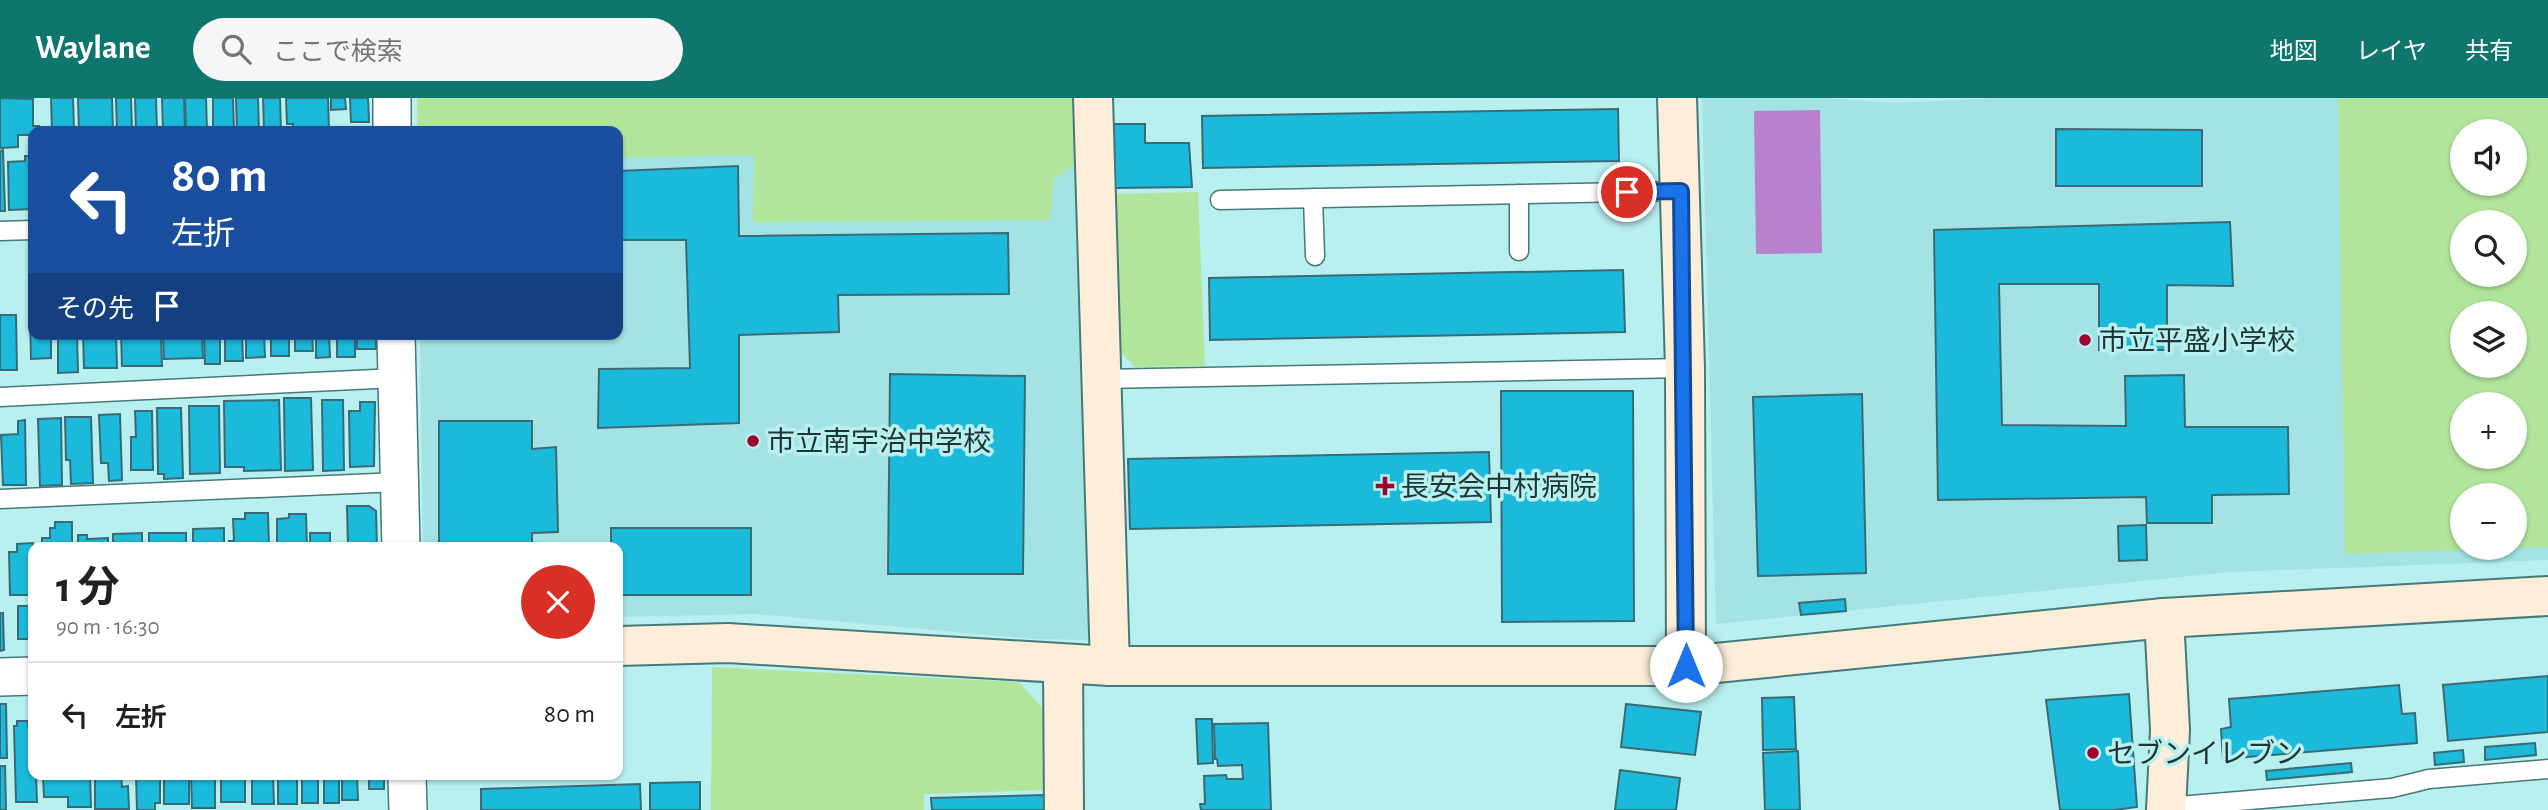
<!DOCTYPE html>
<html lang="ja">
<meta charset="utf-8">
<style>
:root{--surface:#fff;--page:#f6f6f6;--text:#202124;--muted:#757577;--line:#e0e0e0;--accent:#0f766e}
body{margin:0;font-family:"Alegreya Sans","Noto Sans JP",sans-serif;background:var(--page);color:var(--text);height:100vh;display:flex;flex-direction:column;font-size:26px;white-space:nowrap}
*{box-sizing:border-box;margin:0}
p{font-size:23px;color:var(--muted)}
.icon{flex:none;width:38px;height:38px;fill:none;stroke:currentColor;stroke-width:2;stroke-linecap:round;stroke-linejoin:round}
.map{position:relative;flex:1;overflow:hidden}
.sheet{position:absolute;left:28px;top:444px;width:595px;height:238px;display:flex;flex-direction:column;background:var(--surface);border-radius:14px;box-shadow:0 2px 5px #0004}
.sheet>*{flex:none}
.top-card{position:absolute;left:28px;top:28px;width:595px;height:214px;border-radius:14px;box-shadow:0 2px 5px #0004;background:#1a4fa0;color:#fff;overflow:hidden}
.fabs{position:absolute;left:2450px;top:21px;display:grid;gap:14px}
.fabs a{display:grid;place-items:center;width:77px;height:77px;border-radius:50%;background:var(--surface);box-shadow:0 2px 5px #0004;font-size:35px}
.pin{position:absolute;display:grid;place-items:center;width:60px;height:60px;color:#fff;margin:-30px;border:4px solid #fff;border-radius:50%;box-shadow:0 2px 7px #0007}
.me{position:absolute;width:77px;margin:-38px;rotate:0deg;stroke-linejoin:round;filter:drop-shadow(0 0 5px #0008)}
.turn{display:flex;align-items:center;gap:24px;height:147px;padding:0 28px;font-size:32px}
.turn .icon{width:91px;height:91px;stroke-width:2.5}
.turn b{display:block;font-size:49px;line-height:60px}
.then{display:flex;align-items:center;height:66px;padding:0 28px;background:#0003;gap:14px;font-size:26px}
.round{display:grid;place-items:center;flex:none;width:74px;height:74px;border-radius:37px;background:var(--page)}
.head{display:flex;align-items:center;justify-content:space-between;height:119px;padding:0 28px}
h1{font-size:42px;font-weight:700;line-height:52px}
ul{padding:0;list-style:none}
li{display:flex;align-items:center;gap:21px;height:105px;padding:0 28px;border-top:2px solid var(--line)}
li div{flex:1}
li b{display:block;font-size:26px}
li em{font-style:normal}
header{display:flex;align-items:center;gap:42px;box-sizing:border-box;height:98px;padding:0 35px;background:var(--accent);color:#fff}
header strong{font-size:33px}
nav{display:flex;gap:38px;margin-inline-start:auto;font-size:24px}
.search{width:490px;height:63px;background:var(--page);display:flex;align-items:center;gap:18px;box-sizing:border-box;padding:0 24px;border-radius:38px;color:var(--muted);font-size:26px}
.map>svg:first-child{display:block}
.built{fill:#a3e3e3;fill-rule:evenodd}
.green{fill:#b2e59c;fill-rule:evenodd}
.water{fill:#b880cd}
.building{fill:#1cbada;stroke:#3a6a76;stroke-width:2}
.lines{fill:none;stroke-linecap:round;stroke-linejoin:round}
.lane-casing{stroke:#46797a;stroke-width:21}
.street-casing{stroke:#46797a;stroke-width:40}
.secondary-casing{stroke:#46797a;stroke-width:42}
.lane{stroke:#fff;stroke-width:18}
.street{stroke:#fff;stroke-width:37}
.secondary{stroke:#fceed9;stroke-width:38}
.route-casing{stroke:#114b97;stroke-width:18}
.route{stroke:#1a73e8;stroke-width:12}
.poi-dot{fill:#a10130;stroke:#b8efef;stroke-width:2.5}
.labels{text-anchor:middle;stroke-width:7;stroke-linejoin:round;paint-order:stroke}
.poi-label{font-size:28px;fill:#1f3435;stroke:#b8efef;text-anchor:start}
</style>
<header>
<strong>Waylane</strong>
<div class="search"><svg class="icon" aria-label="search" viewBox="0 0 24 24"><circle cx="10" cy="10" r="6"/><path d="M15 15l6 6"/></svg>ここで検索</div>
<nav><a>地図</a><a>レイヤ</a><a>共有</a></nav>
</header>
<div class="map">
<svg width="2548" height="712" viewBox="0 0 2548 712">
<rect width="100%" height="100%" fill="#b8efef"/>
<g class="built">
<path d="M417 0H1073L1090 542 1036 541 756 516 618 519V450H423L420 236H618V33H418Z"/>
<path d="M1702 0H1826L1894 5 2000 0H2548V462L2230 474 1716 526ZM2462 33H2515V86H2462ZM2462 124H2515V177H2462ZM2462 215H2515V268H2462ZM2462 306H2515V359H2462ZM2462 397H2515V450H2462Z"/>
</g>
<g class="green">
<path d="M417 0H1073L1075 66 1054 81 1050 122 753 124 754 57 618 60V33H418Z"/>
<path d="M2338 0H2548V449L2345 456ZM2462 33H2515V86H2462ZM2462 124H2515V177H2462ZM2462 215H2515V268H2462ZM2462 306H2515V359H2462ZM2462 397H2515V450H2462Z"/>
<path d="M1198 94 1205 268 1135 269 1114 247 1112 96Z"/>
<path d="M712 569 1019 584 1044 612 1045 692 924 696V712H711Z"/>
</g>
<path class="water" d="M1820 12 1822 155 1756 156 1754 13Z"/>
<g class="building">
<path d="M0 0 33 1V28H39V33H33V37H18V49L0 50Z"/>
<path d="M51 0H73L74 33H52Z"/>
<path d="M78 0H112L113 33H79Z"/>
<path d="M116 0H131L132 33H117Z"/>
<path d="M135 0H156L157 33H136Z"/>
<path d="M162 0H184L185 33H163Z"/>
<path d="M185 0H206L207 33H186Z"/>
<path d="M213 0H233L234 33H213Z"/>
<path d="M236 0H258L259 33H237Z"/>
<path d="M263 0H280L281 33H264Z"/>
<path d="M286 0H328L329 32 293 33V26H287Z"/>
<path d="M331 0H345L346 11 331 12Z"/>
<path d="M350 0H368L369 24H351Z"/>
<path d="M1618 11 1619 63 1203 70 1202 18Z"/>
<path d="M1114 26H1145V45H1189L1192 89 1115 90Z"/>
<path d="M2056 31 2202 32V88H2056Z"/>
<path d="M3 52 5 113H0V53Z"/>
<path d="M25 58H33V111L9 112 8 64 25 63Z"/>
<path d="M738 68 739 138 1008 135 1009 196 838 197 839 234 739 237V325L598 330 599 271 690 270 686 142H618V73Z"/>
<path d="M2230 124 2233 188 2167 187V252H2099V186H1999L2002 327 2126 328 2125 278 2184 277 2185 329H2288L2289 396 2212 397V425H2147L2146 399 1938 402 1934 132Z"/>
<path d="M30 153H33V208H32Z"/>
<path d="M1623 172 1625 234 1210 242 1209 180Z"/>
<path d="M30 216H33V236H51V260L31 261Z"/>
<path d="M0 217H16L17 272H0Z"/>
<path d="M58 236H77L78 274 58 275Z"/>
<path d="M83 236H116L117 270H84Z"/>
<path d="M121 236H161L162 268H122Z"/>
<path d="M163 236H202L203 260 164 261Z"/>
<path d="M204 236H220V266H205Z"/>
<path d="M225 236H242L243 263H225Z"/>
<path d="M246 236H264L265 259 246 260Z"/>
<rect x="271" y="236" width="18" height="22"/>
<path d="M295 236H312L313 253H295Z"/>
<path d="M316 236H329L330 259 316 260Z"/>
<rect x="337" y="236" width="18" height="23"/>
<rect x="357" y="236" width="19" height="15"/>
<path d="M890 276 1025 278 1023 476H888Z"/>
<path d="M1501 293H1633L1634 523 1502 524Z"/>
<path d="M1862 296 1866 475 1758 478 1753 299Z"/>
<path d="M284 300H311L313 372 285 373Z"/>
<path d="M279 302 281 372 244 373V369H225L224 303Z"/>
<path d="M322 302H343L344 372 323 373Z"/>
<path d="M360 304H375L374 368 350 369 349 313H360Z"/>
<path d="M189 308H219L220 375 190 376Z"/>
<path d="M157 310H181L183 380 164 381V376H158Z"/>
<path d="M135 313H152L153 372H131V339H136Z"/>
<path d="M120 316 122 382 109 383 108 365H101L99 317Z"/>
<path d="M65 319H91L93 385 71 386 70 362H66Z"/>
<path d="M61 320 62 387 40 388 38 321Z"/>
<path d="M25 322 26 387H3L1 337 18 336V323Z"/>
<path d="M439 323H532V351L556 349 558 434 532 435V450H439Z"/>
<path d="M1489 354 1491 424 1130 431 1128 361Z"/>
<path d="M347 408H369L376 413 377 450H348Z"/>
<path d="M245 415H268L269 450H229V443H234L233 421H245Z"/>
<path d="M289 416H306L307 450H277V421L289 420Z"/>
<path d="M55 424H72V450H42V440H50V430H55Z"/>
<path d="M2146 427 2147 462 2119 463 2118 428Z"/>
<path d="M224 430V450H193V431Z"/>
<path d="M611 430H751V497H618V450H611Z"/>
<path d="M142 435V450H113V436Z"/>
<rect x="149" y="435" width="37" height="15"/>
<path d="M310 435H330V447H340V450H310Z"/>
<path d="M78 437H87V441L108 440V450H78Z"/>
<path d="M33 445V497H10L9 454H17V446Z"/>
<path d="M1845 501 1846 513 1801 517 1799 505Z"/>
<rect x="18" y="508" width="15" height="33"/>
<path d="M0 515H3L4 552 0 553Z"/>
<path d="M2548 578V634L2448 643 2443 587Z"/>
<path d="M2399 587 2402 616 2415 615 2417 645 2223 661 2221 631 2231 629 2229 601Z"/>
<path d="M2129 596 2137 709 2114 712H2060L2046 602Z"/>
<path d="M1794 599 1796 651 1763 652 1762 600Z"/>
<path d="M0 606H6L7 660H0Z"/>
<path d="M1626 606 1701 614 1695 657 1621 649Z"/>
<path d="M1196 621H1212L1213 665 1198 666Z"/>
<path d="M17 623H28V628H33V677H36L37 704H16L14 628H17Z"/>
<path d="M1268 625 1271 712H1201L1200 706H1205L1204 678 1226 677 1227 681H1243L1242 667 1218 668 1217 661H1215L1214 626Z"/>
<path d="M2535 645 2536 657 2485 662V649Z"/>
<path d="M2463 652 2464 664 2435 667 2434 655Z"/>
<path d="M1798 653 1800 712H1765L1763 655Z"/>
<path d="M2351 665 2352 674 2267 682 2266 673Z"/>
<path d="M0 668H5L6 712H0Z"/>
<path d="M1620 672 1680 680 1676 712H1615Z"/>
<path d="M43 677H90L91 709H68V699H44Z"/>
<path d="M95 677H121L122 689 128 688 129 711H95Z"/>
<path d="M136 677H160V705H155V712H137Z"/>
<rect x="164" y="677" width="25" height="29"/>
<path d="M191 677H215V710H192Z"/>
<rect x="221" y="677" width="24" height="27"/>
<path d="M252 677H273L274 706H252Z"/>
<rect x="278" y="677" width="19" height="29"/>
<rect x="302" y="677" width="16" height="28"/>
<rect x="324" y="677" width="15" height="28"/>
<path d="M342 677H357L358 702H342Z"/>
<rect x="369" y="677" width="15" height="14"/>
<path d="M700 684V712H650V685Z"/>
<path d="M640 686 641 712H481V691Z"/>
<path d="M1044 697 1045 712H932L931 700Z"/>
</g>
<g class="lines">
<g class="lane-casing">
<g id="lane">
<path d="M1313 100 1315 158"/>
<path d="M1220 102 1681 93"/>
<path d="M0 133 33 132"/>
<path d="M1519 153V96"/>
<path d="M1101 281 1685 270"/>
<path d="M0 299 397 280"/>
<path d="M0 401 399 384"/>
<path d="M2167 709 2392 690 2429 681 2548 671"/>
</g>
</g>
<g class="street-casing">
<g id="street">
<path d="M392 0V33"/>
<path d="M396 236 401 450"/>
<path d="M0 579 33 578"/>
<path d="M407 677 408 712"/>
</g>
</g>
<g class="secondary-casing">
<g id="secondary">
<path d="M1093 0 1110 568"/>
<path d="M1677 0 1685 270 1686 568"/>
<path d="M2164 520 2170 632 2166 712"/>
<path d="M618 548 728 545 1110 568H1686L2164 520 2548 498"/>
<path d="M1063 567 1064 712"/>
</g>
</g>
<use href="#lane" class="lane"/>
<use href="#street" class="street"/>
<use href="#secondary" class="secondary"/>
</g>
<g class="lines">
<g class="route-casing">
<path id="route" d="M1627 94 1681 93 1686 568"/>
</g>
<use href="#route" class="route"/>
</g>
<g class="poi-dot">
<circle cx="2085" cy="242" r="7"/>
<circle cx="753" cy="343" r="7"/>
<path d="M1381.5 377.5h7v7h7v7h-7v7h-7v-7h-7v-7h7z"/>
<circle cx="2093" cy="655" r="7"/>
</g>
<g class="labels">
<g class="poi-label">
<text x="2099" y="252">市立平盛小学校</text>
<text x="767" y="353">市立南宇治中学校</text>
<text x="1401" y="398">長安会中村病院</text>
<text x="2107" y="665">セブンイレブン</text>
</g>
</g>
</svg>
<div class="fabs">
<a><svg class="icon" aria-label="sound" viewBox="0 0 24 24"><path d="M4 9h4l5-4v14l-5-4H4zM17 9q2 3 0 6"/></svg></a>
<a><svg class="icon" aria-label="search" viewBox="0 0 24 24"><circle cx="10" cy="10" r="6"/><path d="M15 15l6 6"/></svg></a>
<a><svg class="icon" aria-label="layers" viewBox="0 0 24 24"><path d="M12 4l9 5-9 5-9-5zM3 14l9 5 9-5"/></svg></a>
<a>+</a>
<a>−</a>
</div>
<div class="pin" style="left:1627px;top:94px;background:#d93025"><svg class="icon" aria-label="arrive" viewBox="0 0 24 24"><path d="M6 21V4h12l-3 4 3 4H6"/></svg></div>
<svg class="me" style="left:1686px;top:568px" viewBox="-20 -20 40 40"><circle r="19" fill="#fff"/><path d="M0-13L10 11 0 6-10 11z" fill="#1a73e8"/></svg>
<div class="top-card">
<div class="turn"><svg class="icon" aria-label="left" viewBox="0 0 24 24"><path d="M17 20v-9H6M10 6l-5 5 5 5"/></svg><div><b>80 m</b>左折</div></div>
<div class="then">その先<svg class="icon" aria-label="arrive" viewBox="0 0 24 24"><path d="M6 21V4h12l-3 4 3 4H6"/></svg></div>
</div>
<section class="sheet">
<div class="head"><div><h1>1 分</h1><p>90 m · 16:30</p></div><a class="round" style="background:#d93025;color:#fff"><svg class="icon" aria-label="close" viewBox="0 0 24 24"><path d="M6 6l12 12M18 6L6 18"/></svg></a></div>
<ul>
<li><svg class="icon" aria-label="left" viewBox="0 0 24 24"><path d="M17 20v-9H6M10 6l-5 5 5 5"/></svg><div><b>左折</b></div><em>80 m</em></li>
</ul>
</section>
</div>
